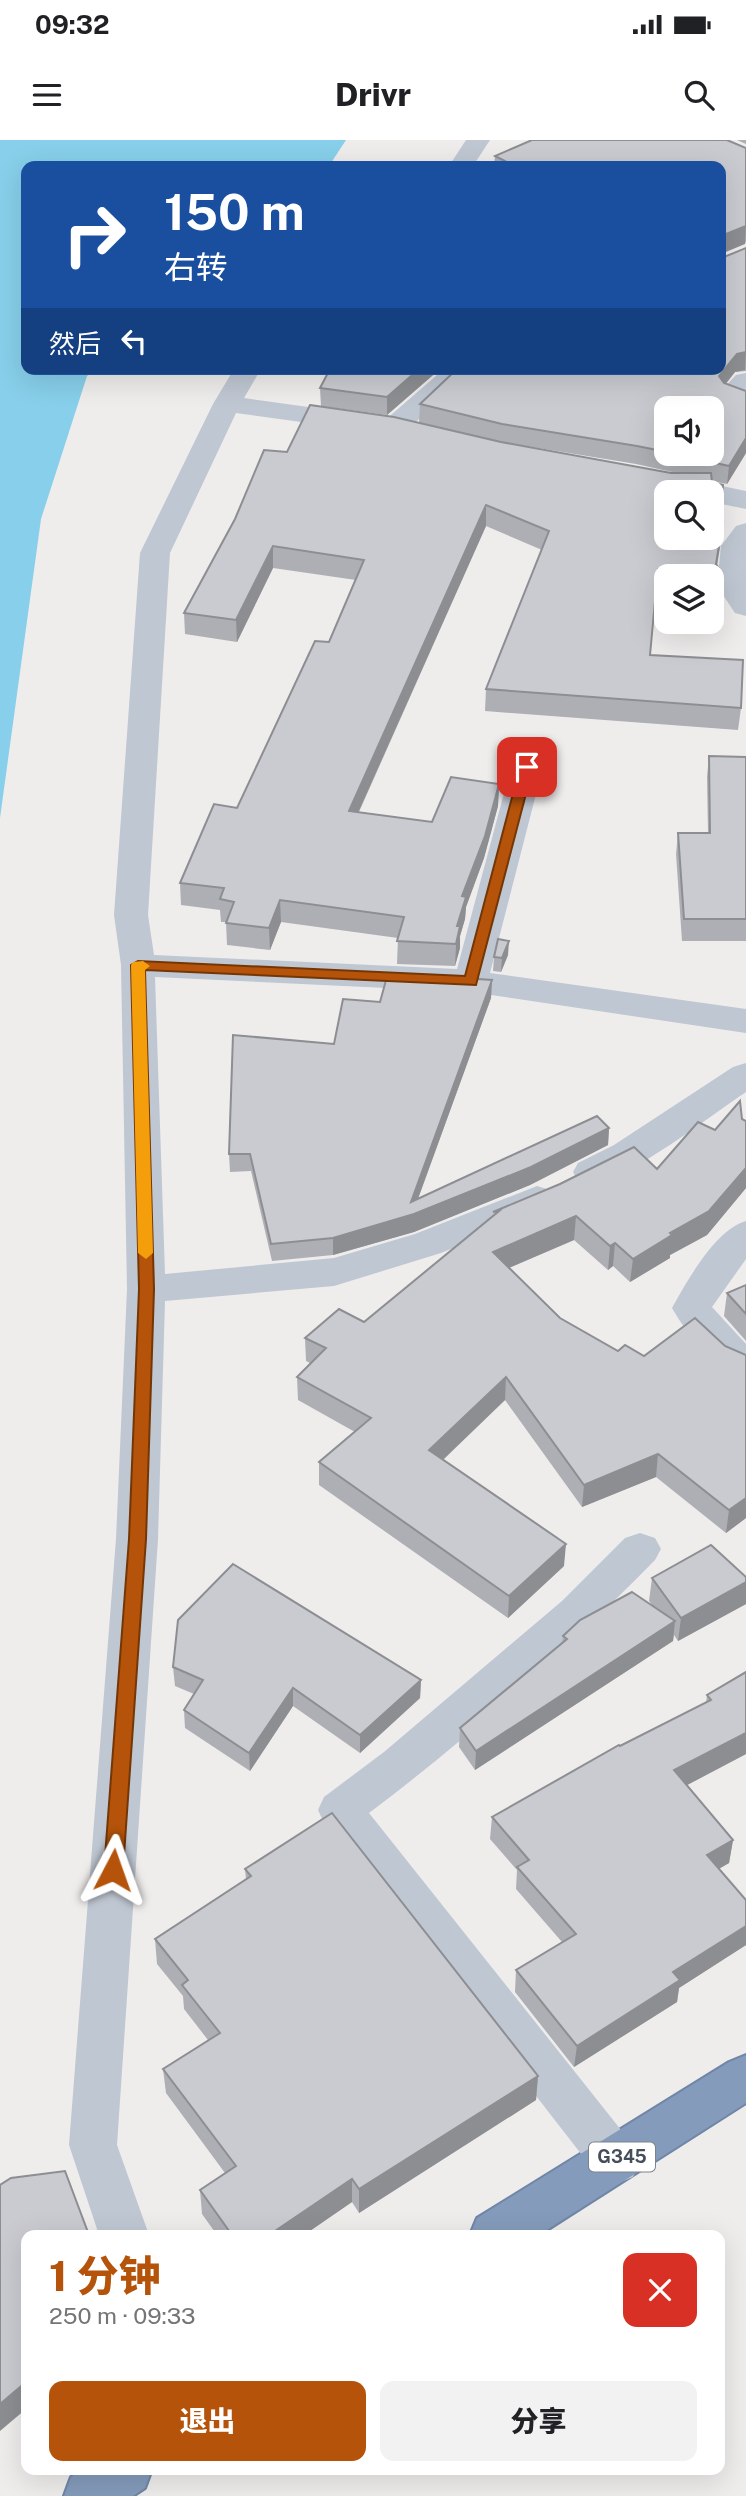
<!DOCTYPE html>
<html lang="zh">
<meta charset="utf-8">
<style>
:root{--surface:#fff;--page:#f2f2f2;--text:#202124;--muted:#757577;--accent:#b45309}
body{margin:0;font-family:"Public Sans","Noto Sans SC",sans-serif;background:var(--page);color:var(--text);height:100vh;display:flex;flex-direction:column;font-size:26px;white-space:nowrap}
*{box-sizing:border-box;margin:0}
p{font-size:23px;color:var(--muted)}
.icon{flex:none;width:38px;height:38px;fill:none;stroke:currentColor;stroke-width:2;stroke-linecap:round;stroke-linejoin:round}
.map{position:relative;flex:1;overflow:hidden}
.side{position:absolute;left:21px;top:2090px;width:704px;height:245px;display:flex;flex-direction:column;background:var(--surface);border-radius:14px;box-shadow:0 7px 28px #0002}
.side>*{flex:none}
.banner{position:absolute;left:21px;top:21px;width:705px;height:214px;border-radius:14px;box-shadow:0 7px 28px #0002;background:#1a4fa0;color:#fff;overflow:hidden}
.tools{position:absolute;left:654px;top:256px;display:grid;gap:14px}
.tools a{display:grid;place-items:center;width:70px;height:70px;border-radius:14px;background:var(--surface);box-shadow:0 7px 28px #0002;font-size:35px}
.pin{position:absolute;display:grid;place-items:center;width:60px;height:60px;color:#fff;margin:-30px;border-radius:14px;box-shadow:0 4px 10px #0006}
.me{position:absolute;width:77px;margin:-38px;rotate:4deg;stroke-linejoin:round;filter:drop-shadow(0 0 5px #0008)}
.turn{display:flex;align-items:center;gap:24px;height:147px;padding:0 28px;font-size:32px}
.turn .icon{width:91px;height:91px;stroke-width:2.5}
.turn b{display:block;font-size:49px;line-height:60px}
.then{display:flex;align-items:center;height:66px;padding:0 28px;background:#0003;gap:14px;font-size:26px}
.round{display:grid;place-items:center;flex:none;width:74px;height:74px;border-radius:14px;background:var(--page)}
.overview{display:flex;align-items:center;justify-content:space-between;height:119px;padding:0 28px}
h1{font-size:42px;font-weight:800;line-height:52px;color:var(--accent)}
.button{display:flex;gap:14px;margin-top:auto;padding:14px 28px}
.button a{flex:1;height:80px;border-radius:14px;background:var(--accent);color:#fff;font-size:28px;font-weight:800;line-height:80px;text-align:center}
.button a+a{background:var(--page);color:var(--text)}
.status{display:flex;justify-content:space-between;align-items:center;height:49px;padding:0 35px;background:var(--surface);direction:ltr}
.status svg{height:19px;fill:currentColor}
header{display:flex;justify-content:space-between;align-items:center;height:91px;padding:0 28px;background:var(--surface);font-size:32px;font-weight:800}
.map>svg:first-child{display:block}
.water{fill:#87cfea}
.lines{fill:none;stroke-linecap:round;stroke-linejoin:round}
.highway-casing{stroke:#6f86a7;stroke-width:4}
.minor{fill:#bfc7d2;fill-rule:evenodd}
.highway{fill:#849bbb;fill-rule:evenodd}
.wall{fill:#adafb4;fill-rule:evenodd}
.shaded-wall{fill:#8d8e92}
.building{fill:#c9cbd1;stroke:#8d8e92;stroke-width:2;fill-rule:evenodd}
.route{fill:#b45309;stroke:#753606;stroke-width:2}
.slow{fill:#f59e0b}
.labels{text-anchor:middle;stroke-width:7;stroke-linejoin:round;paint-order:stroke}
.shield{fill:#fff;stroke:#7d838b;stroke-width:2}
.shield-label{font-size:18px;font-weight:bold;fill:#454e59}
</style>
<div class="status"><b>09:32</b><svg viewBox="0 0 49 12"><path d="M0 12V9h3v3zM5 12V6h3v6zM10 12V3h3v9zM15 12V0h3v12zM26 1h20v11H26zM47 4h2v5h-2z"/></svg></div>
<header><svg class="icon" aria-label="menu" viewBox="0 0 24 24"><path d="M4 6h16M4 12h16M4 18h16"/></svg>Drivr<svg class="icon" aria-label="search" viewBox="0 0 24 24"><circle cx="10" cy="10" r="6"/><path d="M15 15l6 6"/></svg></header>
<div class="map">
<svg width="746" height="2356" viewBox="0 0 746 2356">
<rect width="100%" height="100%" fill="#efecec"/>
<path class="water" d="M0 0H346L329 26H26V229H97L87 236 41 379 0 678Z"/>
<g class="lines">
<g class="highway-casing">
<g id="highway">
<path d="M746 1915V1963L539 2095H470L477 2078 729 1922Z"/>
<path d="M82 2329H152L145 2348 133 2356H64L71 2337Z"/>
</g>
</g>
<g class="minor">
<path d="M466 0H490L473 26H449Z"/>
<path d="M234 229H261L244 258 359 274 369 276 373 282 369 288 359 290 236 273 170 413 148 775 154 815 457 829 511 627 516 620 527 617 538 620 543 627 490 833 746 869V893L471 852 155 837 165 1134 334 1118 415 1094 537 1046 550 1050 556 1059 550 1068 441 1113 334 1146 165 1161 158 1399 117 2005 149 2095H99L69 2005 116 1399 127 1149 121 825 114 775 140 413 213 264Z"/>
<path d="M444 229H473L404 293 394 295 384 293 380 287 384 281Z"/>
<path d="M746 233V268L723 259 719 253 736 235Z"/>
<path d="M712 344 746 351V369L712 362V352H699L702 347Z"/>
<path d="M746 383V476L735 473 717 446 721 406 736 386Z"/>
<path d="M746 923V952C713 974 629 1039 594 1044 588 1045 583 1043 578 1041L573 1032 578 1023 614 1005 733 927Z"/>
<path d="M746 1081V1119L712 1167 746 1204V1238C715 1229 688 1196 672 1168 687 1141 716 1089 746 1081Z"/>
<path d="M640 1393 655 1398 661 1409 655 1420C566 1511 470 1597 369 1673L633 2005 640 2021 633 2037 616 2044 599 2037 324 1683 318 1670 324 1657 384 1612 562 1461 625 1398Z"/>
</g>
<use href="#highway" class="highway"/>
</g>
<g class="wall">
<path d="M737 0H746V4Z"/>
<path d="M746 8V104L721 26H494L495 16Z"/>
<path d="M746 108V231L735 232 726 244 746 251V313L727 344 712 341 720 381 721 402 717 426 722 433 719 454H712V436H667V451L656 450 650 515 741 568 738 590 485 571 486 549 542 410 486 386 359 672 432 682 499 644 498 666 484 718 466 767 465 779 460 796V808L455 826 397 824 398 798 281 782 270 810 227 805 226 782H221L220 770 181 765 180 743 237 668 329 502 356 440 273 428 237 502 185 494 184 473 287 312 501 302 671 333H677L636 324 502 302 419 283 420 264 724 117ZM667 268 712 313H667Z"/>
<path d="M324 229H440L387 275 321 266 320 248 329 231Z"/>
<path d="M709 616 746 617V801H682L676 714 678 693H708L707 637Z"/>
<path d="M508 815 501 832 493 831 494 817Z"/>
<path d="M492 840 491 858 418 1059 609 988 608 1005 530 1045 414 1092 333 1115 272 1121 251 1031 230 1032 229 1014 334 904 380 862Z"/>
<path d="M742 979 746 981V1048L707 1095 670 1115V1118L630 1142 613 1126 608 1130 574 1100 509 1128 560 1178 618 1211 644 1216 725 1206 746 1215V1378L726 1393 656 1337 582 1367 505 1260 443 1320 564 1426 508 1478 319 1345V1322L355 1292 298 1260 297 1237 310 1223 306 1221 305 1198 364 1182 657 1029 715 990Z"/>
<path d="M746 1145V1201L724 1176 727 1153Z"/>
<path d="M652 1438 746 1464 678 1501 674 1495 673 1501 475 1630 459 1607 460 1588 562 1503 563 1496 653 1466 649 1461Z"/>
<path d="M173 1527 421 1540 420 1558 360 1613 293 1566 250 1631 185 1588 184 1570 194 1554 175 1546Z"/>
<path d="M746 1532V1614L687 1645 733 1700 729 1723 719 1729 746 1760V1805L679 1848 677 1862 574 1927 515 1852 516 1830 562 1802 516 1749 517 1730 490 1699 492 1677 620 1606 706 1563 707 1555Z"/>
<path d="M245 1729 538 1936 536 1960 359 2073 352 2062 304 2095H217L202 2074 200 2050 225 2033 166 1953 163 1929 208 1900 184 1869 183 1856 157 1824 155 1799 246 1739Z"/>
</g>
<g class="shaded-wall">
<path d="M746 86 745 104 721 114V96Z"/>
<path d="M746 212 745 230 735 232 717 254 719 236 737 214Z"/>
<path d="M419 229H440L387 275V257Z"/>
<path d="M746 298V313L727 344 729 326Z"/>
<path d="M486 365V386L349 693V671Z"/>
<path d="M273 406V428L237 502 236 480Z"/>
<path d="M499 644 498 666 484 718 466 767 465 779 460 796V808L455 826 457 786 462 756Z"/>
<path d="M280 760 281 782 270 810 269 788Z"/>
<path d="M509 801 508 815 501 832 502 818Z"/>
<path d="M492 840 491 858 412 1075 609 988 608 1005 530 1045 414 1092 333 1115V1098L411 1062Z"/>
<path d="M746 1028V1048L707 1095 670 1115V1118L630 1142 633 1119 670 1093Z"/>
<path d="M576 1076 574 1100 492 1135 493 1112Z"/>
<path d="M615 1103 613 1126 608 1130 610 1106Z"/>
<path d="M506 1237 505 1260 429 1333V1310Z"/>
<path d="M658 1314 656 1337 582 1367 584 1345Z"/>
<path d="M746 1358V1378L726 1393 729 1370Z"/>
<path d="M566 1404 564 1426 508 1478 509 1456Z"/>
<path d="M746 1442V1464L678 1501 681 1478Z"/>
<path d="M675 1481 673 1501 475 1630 476 1611Z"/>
<path d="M421 1540 420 1558 360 1613V1595Z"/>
<path d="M293 1548V1566L250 1631 249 1613Z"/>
<path d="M746 1593V1614L672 1653 674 1630Z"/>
<path d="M733 1700 729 1723 704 1737 707 1715Z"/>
<path d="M746 1786V1805L679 1848 677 1862 574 1927 577 1906 673 1832Z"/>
<path d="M538 1936 536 1960 359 2073V2049Z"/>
<path d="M352 2039V2062L304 2095H269Z"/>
<path d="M26 2242V2269L0 2291V2264Z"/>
</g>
<g class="building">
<path d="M532 0H727L746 8V86L721 96V26H515L495 16Z"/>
<path d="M746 108V212L737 214 719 236 724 243 746 251V298L729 326 672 313H712V268H667V312L637 306 502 284 420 264 457 229H721V116L724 117Z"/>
<path d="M330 229H419L387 257 320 248Z"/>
<path d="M310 265 394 277 501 302 671 333H711L712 342 723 345 720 381H723L716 424 722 433 658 429 650 515 743 520 741 568 486 549 549 391 486 365 349 671 432 682 451 637 499 644 485 696 462 756 466 757 457 786H460L456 804 397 801 404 777 280 760 269 788 226 783 234 762 220 759 224 748 180 743 214 664 237 668 315 501 329 502 364 420 273 406 236 480 184 473 235 379 264 310 287 312ZM667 352H712V397H667Z"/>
<path d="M709 616 746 617V779H684L678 693H710Z"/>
<path d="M498 799 509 801 502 818 494 817Z"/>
<path d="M388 833 492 840 411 1062 597 976 609 988 531 1027 414 1074 333 1098 271 1104 250 1014H229L233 895 334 904 343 859 380 862Z"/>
<path d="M740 961 742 979 746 981V1028L709 1071 670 1093 672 1095 633 1119 615 1103 610 1106 576 1076 493 1112 560 1178 618 1211 625 1205 644 1216 695 1178 725 1206 746 1215V1358L729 1370 658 1314 584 1345 506 1237 429 1310 566 1404 509 1456 319 1322 371 1278 297 1237 326 1208 305 1198 339 1169 364 1182 499 1071 493 1072 560 1044 634 1007 657 1029 698 982 715 990Z"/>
<path d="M746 1145V1174L727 1153Z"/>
<path d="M711 1405 746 1437V1442L681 1478 652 1438Z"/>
<path d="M233 1424 421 1540 360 1595 293 1548 249 1613 184 1570 203 1540 173 1527 178 1480Z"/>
<path d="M632 1452 675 1481 476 1611 460 1588 567 1499 563 1496 580 1480Z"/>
<path d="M746 1532V1593L674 1630 733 1700 707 1715 746 1760V1786L673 1832 680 1840 577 1906 516 1830 576 1794 517 1727 529 1720 492 1677 619 1605 620 1606 711 1560 707 1555Z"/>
<path d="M332 1673 538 1936 359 2049 352 2039 269 2095H232L200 2050 236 2026 163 1929 220 1893 182 1845 188 1840 155 1799 251 1736 245 1729Z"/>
<path d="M65 2031 89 2095H26V2242L0 2264V2045L11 2038Z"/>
</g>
<path class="route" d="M527 623 533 627 476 845 145 830 154 1149 146 1399 123 1730 120 1736 113 1738 107 1736 104 1730 129 1399 139 1149 131 825 138 821 465 836 520 627Z"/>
<path class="slow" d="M143 821 150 826 145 830 153 1113 146 1119 138 1113 131 825 133 822Z"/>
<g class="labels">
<rect class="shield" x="589" y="2002.5" width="66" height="29" rx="5"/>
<g class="shield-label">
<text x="622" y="2023">G345</text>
</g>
</g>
</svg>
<div class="tools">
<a><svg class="icon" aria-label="sound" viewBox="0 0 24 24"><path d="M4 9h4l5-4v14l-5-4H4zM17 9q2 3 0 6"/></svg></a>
<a><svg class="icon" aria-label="search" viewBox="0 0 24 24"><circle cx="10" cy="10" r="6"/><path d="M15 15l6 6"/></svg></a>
<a><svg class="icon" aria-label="layers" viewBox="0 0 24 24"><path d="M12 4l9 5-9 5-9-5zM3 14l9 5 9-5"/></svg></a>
</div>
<div class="pin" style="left:527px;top:627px;background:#d93025"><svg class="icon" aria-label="arrive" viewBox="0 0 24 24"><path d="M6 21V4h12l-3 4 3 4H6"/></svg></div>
<svg class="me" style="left:113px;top:1730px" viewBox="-20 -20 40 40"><path d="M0-17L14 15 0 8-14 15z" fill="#b45309" stroke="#fff" stroke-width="4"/></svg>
<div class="banner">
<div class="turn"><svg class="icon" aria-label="right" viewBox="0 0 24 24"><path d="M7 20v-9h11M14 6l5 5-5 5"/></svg><div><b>150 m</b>右转</div></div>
<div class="then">然后<svg class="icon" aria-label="left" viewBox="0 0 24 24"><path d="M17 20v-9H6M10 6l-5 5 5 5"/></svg></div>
</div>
<section class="side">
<div class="overview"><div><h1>1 分钟</h1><p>250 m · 09:33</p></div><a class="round" style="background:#d93025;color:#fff"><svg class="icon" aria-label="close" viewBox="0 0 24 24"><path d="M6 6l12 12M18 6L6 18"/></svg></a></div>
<div class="button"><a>退出</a><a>分享</a></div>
</section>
</div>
